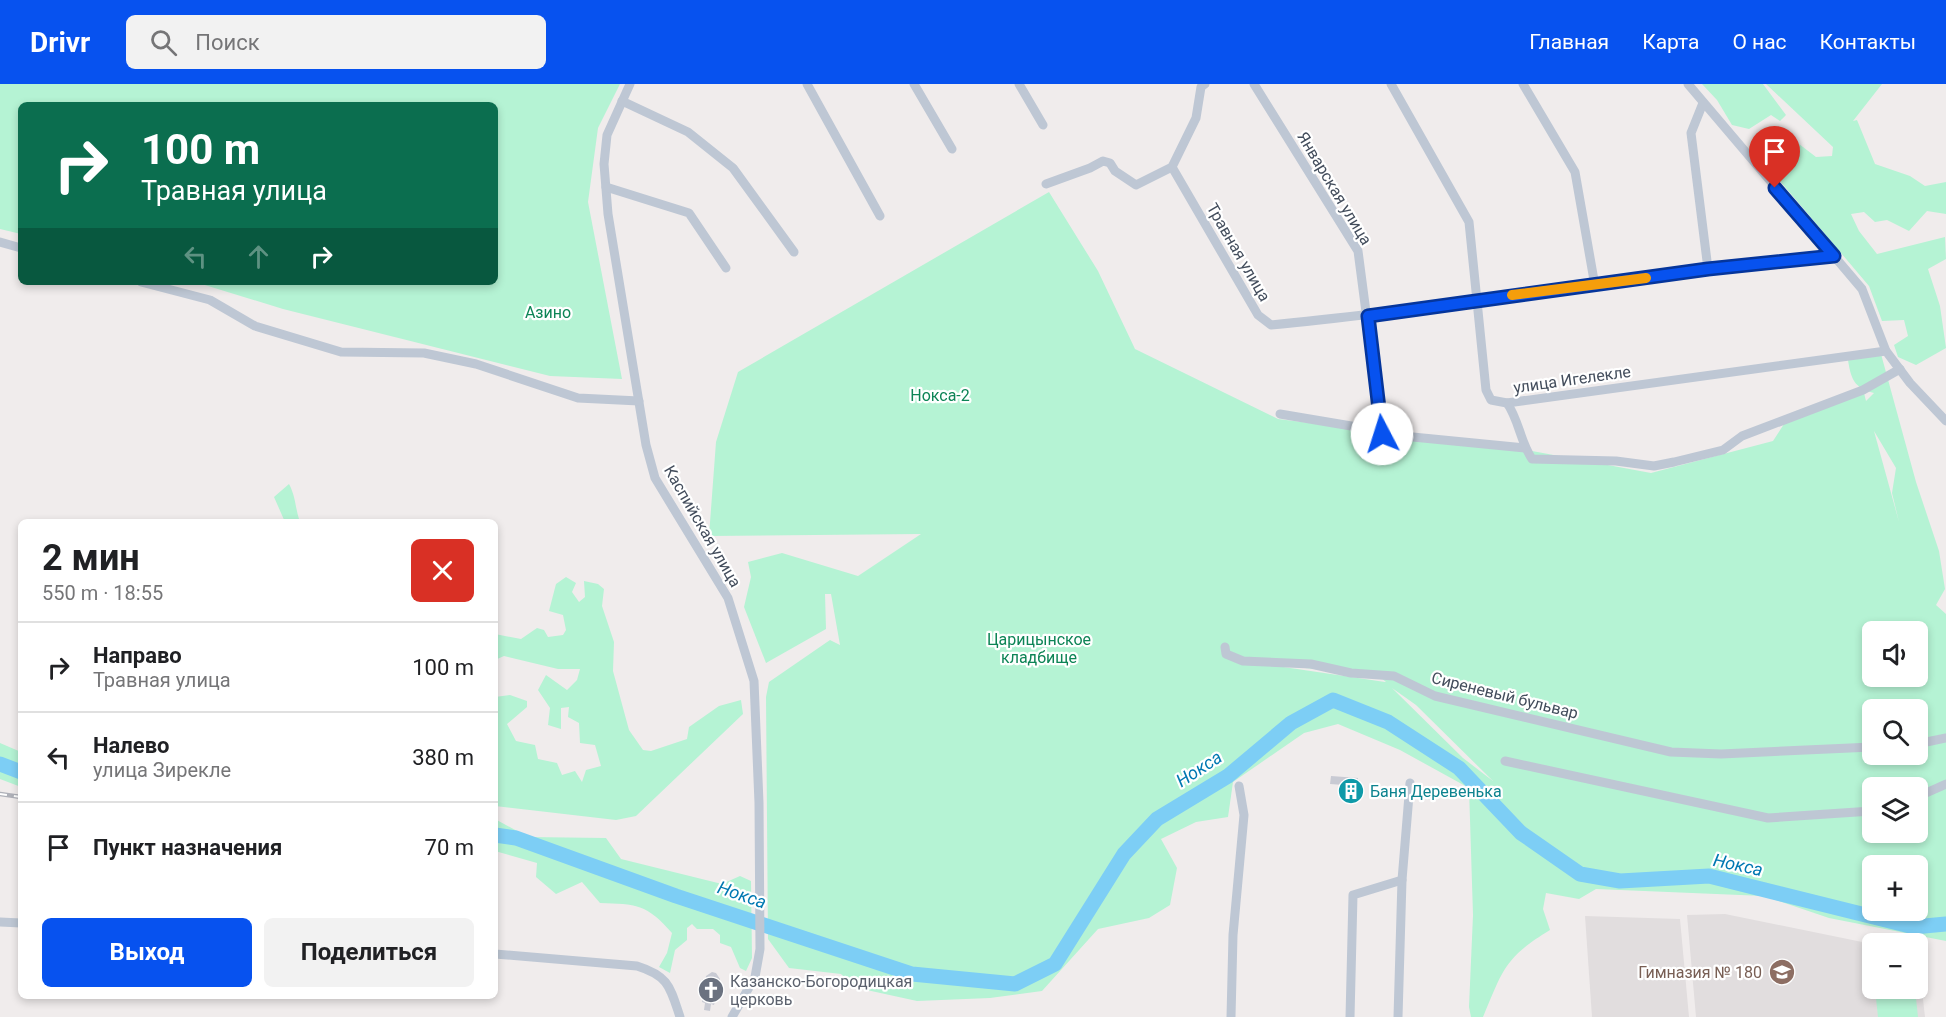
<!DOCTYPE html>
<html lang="ru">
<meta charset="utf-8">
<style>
:root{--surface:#fff;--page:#f2f2f2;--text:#202124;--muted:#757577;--line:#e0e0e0;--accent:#0752ef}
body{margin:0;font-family:Roboto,sans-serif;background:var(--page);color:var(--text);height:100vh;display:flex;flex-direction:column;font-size:22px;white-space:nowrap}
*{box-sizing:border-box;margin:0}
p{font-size:20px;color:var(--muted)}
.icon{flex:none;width:33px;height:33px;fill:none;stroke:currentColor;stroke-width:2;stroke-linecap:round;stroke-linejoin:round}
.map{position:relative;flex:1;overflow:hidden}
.drawer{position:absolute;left:18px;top:435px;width:480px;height:480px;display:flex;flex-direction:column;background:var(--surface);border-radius:9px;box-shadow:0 3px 9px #0003}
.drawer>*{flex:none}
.hud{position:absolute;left:18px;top:18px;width:480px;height:183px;border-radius:9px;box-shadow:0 3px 9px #0003;background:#0b6e4f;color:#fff;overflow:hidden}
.fabs{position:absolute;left:1862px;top:537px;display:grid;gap:12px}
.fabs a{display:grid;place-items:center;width:66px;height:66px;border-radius:9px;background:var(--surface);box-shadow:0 3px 9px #0003;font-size:30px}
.pin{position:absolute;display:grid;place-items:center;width:51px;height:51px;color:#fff;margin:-62px -26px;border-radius:50% 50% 50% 0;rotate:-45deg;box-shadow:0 0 6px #0007}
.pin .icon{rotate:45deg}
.me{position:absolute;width:66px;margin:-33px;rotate:355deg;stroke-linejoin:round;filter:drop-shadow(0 0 4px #0008)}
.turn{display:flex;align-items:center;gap:21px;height:126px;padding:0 24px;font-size:27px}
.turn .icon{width:78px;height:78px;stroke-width:2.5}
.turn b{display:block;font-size:42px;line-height:51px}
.lanes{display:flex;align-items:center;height:57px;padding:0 24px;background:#0003;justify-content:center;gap:30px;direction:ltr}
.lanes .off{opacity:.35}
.round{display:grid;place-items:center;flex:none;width:63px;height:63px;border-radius:9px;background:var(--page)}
.head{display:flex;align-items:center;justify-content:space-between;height:102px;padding:0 24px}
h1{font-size:36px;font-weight:700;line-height:45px}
.button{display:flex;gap:12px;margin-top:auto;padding:12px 24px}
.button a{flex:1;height:69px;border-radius:9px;background:var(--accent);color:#fff;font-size:24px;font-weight:700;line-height:69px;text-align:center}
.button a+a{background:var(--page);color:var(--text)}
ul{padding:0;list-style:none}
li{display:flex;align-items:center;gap:18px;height:90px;padding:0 24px;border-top:2px solid var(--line)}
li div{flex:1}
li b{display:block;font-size:22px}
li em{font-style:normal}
header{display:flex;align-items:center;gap:36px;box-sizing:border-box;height:84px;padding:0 30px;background:var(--accent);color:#fff}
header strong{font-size:28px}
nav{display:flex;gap:33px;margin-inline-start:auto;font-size:21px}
.search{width:420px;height:54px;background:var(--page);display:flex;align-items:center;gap:15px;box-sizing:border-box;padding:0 21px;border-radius:9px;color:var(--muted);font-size:22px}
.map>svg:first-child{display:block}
.education{fill:#e1ddde}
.green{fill:#b5f3d4;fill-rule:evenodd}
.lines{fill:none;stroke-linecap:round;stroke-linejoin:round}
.river{stroke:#7dcef5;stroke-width:15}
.building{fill:#c8cad3}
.minor{stroke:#bec7d4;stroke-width:9}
.rail-casing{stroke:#aeb0b8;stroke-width:4.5}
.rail{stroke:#fff;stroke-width:2;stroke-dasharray:7;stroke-linecap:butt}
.route-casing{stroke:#05359b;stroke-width:15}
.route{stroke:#0752ef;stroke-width:10}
.slow{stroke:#f59e0b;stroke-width:10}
.labels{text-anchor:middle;stroke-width:4.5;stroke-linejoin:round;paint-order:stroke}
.street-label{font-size:16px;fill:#434d5c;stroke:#fff}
.park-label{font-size:16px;fill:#0d8456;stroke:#fff}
.culture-label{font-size:16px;fill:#0d838f;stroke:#fff;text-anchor:start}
.education-label{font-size:16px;fill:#785e54;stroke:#fff;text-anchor:end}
.worship-label{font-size:16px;fill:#5b616d;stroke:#fff;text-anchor:start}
.water-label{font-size:18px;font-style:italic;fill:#0078b2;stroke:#fff}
</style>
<header>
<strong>Drivr</strong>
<div class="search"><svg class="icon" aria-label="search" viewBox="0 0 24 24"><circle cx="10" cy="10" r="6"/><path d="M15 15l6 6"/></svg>Поиск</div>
<nav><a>Главная</a><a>Карта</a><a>О нас</a><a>Контакты</a></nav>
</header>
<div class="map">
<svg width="1946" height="933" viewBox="0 0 1946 933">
<rect width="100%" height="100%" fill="#f0ecec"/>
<g class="education">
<path d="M1725 830 1872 860V904H1917L1918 871 1925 933H1696L1687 831Z"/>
<path d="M1585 832 1680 835 1689 933H1592Z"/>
</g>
<g class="green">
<path d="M0 0H620L598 44 588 118 622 295 550 292 283 225 195 198H495V21H21V150L0 145Z"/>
<path d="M1702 0H1763L1786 31 1780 37 1771 31 1749 45 1732 41 1717 16Z"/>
<path d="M1766 0H1882L1853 37 1857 36 1875 80 1910 92 1925 102 1946 98V130L1927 127 1909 147 1887 136 1875 138 1864 128 1851 130 1859 147 1877 170 1945 153 1946 175 1928 185 1940 222 1946 264 1916 281 1898 273 1894 261 1908 252 1904 236 1882 237 1869 202 1751 63 1764 49 1770 60 1790 53 1816 73 1832 72 1833 63Z"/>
<path d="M1049 108 1098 187 1135 265 1278 335 1532 367 1651 389 1773 357 1786 337 1864 309 1866 317 1874 309C1854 304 1851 295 1848 276L1881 270 1916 398 1939 467 1945 505 1936 521 1946 530V857L1829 834 1764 812 1596 805 1579 815 1546 809 1543 825 1550 846C1504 874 1503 886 1483 933H1471L1469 923 1473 831 1469 704 1400 666 1338 640 1304 649 1233 698 1228 733 1196 738 1161 755 1177 784 1170 821 1149 834 1098 845 1042 907 990 914 917 917 853 903 841 890 789 884 768 855 766 613 769 598 830 556 840 561 831 510H825L826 545 766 579 744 523 751 493 748 478 782 469 858 492 921 450 709 452 716 358 738 288ZM1874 347 1896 384 1892 409 1899 438ZM1872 548H1917V592H1872ZM1249 578 1379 592 1386 598H1385ZM1392 604 1416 621 1493 697 1463 674ZM1872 626H1917V670H1872ZM1872 704H1917V748H1872ZM1872 782H1917V826H1872Z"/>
<path d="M289 400C296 413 295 424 300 438H285L274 413Z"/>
<path d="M566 493 576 499 572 508 579 518 585 513 584 497 598 500 604 505 602 522 614 558 613 587 629 646 643 666 651 667 687 655 689 643 719 622 741 616 743 630 636 732 616 736 495 722V613L510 611 527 617V623L507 640 516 657 535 661 538 675 557 679 562 691 575 687 582 698 586 686 601 682 595 661 580 659 579 639 568 633 569 623 561 624V645L548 641 550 624 538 606 546 591 567 606 577 596 580 585H558L504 572 495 576V550L521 555 537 544 544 546 548 553 563 551 566 546 563 531 549 527 556 500Z"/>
<path d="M0 659 21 668V703L0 695Z"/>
<path d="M495 735 528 753 606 754 621 775 722 800 740 792 751 797 752 874 746 887 740 884 731 863 720 859V851L713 845H697L692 840 687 844V856L675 866 670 889 659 883 667 869 672 849C647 820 636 820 600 819L582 798 556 810 536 793 537 779 495 767Z"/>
<path d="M1875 905H1915L1918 933H1878Z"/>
</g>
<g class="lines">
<g class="river">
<path d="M0 680 21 688"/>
<path d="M495 751 516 754 676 812 912 890 1015 900 1055 880 1124 770 1157 735 1228 692 1291 639 1333 616 1388 638 1459 684 1521 749 1580 790 1620 797 1709 792 1914 843 1946 840"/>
</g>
</g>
<g class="building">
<path d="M1331 692 1358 694 1357 714 1343 713 1344 701 1330 700Z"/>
<path d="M712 888 716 889 720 895 714 921 711 920 710 927 704 926 705 919 702 918 706 892Z"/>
</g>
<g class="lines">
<g class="minor">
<path d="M630 0 607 51 604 80 608 130 646 361 655 394 728 514 754 597 759 719 760 865 755 893 732 933"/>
<path d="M807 0 880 132"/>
<path d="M914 0 952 65"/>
<path d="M1019 0 1043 41"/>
<path d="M1254 0 1358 167 1382 350 1525 364"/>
<path d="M1391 0 1469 138 1486 306 1491 316 1507 319 1886 267"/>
<path d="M1523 0 1575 88 1595 202"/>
<path d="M1688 0 1862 205 1886 267 1910 299 1946 337"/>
<path d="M622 17 688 48 733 84 794 168"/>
<path d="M1703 19 1691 49 1708 185"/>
<path d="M1172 83 1258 231 1271 241C1459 223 1645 191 1834 172"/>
<path d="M1046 100 1090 84 1103 77 1110 79 1115 87 1136 101 1172 83 1196 34 1201 3 1205 0"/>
<path d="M606 103 689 129 726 184"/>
<path d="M0 158 21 164"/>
<path d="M141 198 210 216 255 242 341 268 424 269 476 280 578 314 639 317"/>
<path d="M1507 319C1519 336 1520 357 1532 375L1616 377 1654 382 1674 378 1723 366 1742 352 1863 306 1900 285"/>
<path d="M1280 330 1369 345 1382 338"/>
<path d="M1225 563 1226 570 1243 577 1311 580 1351 589 1394 592 1435 612 1671 668 1721 670 1872 663"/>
<path d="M1917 660 1946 654"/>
<path d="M1505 677 1768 734 1872 727"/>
<path d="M1917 713 1946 700"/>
<path d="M0 838 21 839"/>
<path d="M495 870 637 882C669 892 670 903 680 933"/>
<path d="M1231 933 1233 851 1244 731 1239 702"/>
<path d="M1350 933 1353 811 1402 796"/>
<path d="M1398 933 1402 796 1410 699"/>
</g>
<g class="rail-casing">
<path id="rail" d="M0 710 21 713"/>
</g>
<use href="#rail" class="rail"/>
</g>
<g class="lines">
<g class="route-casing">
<path id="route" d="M1382 350 1368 232 1708 185 1834 172 1775 104"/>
</g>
<use href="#route" class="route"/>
<path class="slow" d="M1512 211 1646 194"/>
</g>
<defs>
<g id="building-disc" transform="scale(1.35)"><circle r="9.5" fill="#0f9aa8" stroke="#fff"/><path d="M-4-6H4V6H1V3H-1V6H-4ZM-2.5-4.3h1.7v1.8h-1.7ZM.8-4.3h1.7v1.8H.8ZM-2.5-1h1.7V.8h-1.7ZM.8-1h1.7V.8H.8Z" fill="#fff"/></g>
<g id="school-disc" transform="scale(1.35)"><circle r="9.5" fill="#8d6e63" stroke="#fff"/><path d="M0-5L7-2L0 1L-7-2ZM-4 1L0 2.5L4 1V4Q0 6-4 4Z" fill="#fff"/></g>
<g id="church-disc" transform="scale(1.35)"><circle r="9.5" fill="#6b7280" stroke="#fff"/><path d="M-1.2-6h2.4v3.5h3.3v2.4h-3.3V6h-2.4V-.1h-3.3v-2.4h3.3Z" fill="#fff"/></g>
</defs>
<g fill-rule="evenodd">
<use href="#building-disc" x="1351" y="707"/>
<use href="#school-disc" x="1782" y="888"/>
<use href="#church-disc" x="711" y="906"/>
</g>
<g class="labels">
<g class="street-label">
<text transform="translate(1335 104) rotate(59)" y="6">Январская улица</text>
<text transform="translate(1239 168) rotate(60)" y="6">Травная улица</text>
<text transform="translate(1572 295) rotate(-8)" y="6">улица Игелекле</text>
<text transform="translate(703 442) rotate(60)" y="6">Каспийская улица</text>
<text transform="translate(1505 611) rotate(14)" y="6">Сиреневый бульвар</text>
</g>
<g class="park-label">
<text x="548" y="234">Азино</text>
<text x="940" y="317">Нокса-2</text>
<text x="1039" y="561">Царицынское<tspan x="1039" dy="18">кладбище</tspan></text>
</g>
<g class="culture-label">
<text x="1370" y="713">Баня Деревенька</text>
</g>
<g class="education-label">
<text x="1762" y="894">Гимназия № 180</text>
</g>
<g class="worship-label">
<text x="730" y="903">Казанско-Богородицкая<tspan x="730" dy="18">церковь</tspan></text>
</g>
<g class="water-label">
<text transform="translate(1199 685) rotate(-33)" y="6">Нокса</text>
<text transform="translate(1738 781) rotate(12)" y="6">Нокса</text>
<text transform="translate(742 811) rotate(19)" y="6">Нокса</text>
</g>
</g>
</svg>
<div class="fabs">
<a><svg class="icon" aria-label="sound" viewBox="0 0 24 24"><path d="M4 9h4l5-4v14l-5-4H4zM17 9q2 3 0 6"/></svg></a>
<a><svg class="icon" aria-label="search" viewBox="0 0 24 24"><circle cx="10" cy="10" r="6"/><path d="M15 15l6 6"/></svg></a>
<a><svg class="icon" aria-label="layers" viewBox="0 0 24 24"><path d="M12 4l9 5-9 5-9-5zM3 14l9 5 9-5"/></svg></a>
<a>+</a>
<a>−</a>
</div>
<div class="pin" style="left:1775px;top:104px;background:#d93025"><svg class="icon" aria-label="arrive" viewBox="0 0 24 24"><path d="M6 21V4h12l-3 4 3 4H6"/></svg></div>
<svg class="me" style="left:1382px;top:350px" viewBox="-20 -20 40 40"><circle r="19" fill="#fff"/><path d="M0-13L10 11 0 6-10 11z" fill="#0752ef"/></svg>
<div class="hud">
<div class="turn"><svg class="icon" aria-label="right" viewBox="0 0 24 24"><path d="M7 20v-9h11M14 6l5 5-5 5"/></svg><div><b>100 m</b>Травная улица</div></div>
<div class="lanes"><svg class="icon off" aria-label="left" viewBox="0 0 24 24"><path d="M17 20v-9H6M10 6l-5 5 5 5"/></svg><svg class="icon off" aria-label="ahead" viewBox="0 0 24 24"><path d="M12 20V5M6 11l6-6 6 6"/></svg><svg class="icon" aria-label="right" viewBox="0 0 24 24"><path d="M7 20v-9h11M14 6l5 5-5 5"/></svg></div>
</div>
<section class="drawer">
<div class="head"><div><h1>2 мин</h1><p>550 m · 18:55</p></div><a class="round" style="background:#d93025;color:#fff"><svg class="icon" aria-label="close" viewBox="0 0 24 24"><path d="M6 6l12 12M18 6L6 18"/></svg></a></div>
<ul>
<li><svg class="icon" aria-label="right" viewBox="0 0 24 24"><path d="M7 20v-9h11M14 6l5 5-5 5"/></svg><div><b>Направо</b><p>Травная улица</p></div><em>100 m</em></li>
<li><svg class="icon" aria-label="left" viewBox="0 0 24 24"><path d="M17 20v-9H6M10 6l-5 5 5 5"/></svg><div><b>Налево</b><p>улица Зирекле</p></div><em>380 m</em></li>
<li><svg class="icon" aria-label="arrive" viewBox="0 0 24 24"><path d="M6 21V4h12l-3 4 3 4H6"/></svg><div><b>Пункт назначения</b></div><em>70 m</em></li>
</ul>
<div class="button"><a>Выход</a><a>Поделиться</a></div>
</section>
</div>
